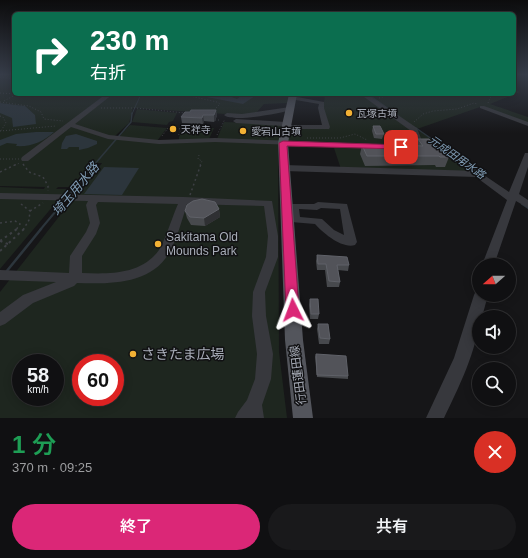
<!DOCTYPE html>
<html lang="ja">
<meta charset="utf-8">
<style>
:root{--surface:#101012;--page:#19191b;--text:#f1f3f6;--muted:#9c9d9f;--line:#303032;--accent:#db2777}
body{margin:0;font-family:Helvetica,"Noto Sans JP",sans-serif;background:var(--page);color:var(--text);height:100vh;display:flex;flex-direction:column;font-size:15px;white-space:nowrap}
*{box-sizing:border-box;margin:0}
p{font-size:13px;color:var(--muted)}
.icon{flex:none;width:22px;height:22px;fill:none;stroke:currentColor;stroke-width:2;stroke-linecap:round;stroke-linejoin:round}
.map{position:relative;height:418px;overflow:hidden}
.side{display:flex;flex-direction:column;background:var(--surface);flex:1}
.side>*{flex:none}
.hud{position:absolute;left:12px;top:12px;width:504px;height:84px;border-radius:6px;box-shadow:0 2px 10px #0003,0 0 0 1px var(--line);background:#0b6e4f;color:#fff;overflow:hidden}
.needle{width:26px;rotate:249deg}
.buttons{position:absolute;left:472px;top:258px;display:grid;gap:8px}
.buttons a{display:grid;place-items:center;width:44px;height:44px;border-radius:50%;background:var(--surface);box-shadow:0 2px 10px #0003,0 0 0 1px var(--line);font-size:20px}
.speed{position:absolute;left:12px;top:354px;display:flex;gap:8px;font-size:20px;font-weight:700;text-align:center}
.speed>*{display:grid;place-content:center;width:52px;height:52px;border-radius:50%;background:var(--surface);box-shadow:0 2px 10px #0003,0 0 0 1px var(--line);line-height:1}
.speed small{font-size:10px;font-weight:400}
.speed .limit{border:6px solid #d22;background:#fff;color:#111}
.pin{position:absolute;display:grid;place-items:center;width:34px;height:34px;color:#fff;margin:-17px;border-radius:8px;box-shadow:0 2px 6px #0006}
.me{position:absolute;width:44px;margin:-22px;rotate:357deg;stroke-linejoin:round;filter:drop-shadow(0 0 3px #0008)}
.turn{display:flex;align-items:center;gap:14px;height:84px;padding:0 12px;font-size:18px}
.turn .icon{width:52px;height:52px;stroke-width:2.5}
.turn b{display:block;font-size:28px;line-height:34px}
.round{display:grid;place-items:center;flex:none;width:42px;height:42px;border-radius:21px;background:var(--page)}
.summary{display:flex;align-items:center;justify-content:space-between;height:68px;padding:0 12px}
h1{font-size:24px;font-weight:600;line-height:30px;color:#1e9e55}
.action{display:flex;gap:8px;margin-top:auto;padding:8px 12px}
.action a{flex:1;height:46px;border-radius:24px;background:var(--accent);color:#fff;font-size:16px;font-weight:600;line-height:46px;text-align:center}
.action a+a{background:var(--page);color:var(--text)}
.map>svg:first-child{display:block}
.green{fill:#1e261f;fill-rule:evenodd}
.water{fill:#2c353c}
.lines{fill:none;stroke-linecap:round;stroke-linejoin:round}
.stream-far3{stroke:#2c353c;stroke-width:1}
.stream-far2{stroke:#2c353c;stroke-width:1.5}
.stream-far1{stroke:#2c353c;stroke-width:2}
.stream{stroke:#2c353c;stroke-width:2.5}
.path-far2{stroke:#3d3f44;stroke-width:1;stroke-dasharray:1 2;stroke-linecap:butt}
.path-far1{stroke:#3d3f44;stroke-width:1.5;stroke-dasharray:2 3;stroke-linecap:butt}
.path{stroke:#3d3f44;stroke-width:2;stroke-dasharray:2.5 3.5;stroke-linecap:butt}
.minor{fill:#37383d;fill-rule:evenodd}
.major{fill:#53555c;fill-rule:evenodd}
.wall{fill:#47494d}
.shaded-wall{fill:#2f3033}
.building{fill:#525359;stroke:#5f6168}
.route{fill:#db2777;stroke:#8e194d}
.poi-dot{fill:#f2b134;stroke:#111113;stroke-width:1.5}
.labels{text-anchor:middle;stroke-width:3;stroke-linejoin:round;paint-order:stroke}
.far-poi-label{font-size:10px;fill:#a8adb8;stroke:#111113;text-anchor:start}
.far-water-label{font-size:11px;font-style:italic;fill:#7f9bb3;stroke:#111113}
.poi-label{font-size:12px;fill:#a8adb8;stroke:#111113;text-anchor:start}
.street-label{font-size:12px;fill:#a8adb8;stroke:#111113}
.water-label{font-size:13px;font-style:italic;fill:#7f9bb3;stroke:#111113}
.near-poi-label{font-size:14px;fill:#a8adb8;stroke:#111113;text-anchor:start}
</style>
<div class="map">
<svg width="528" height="418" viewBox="0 0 528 418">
<rect width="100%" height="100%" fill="#161618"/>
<g class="green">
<path d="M0 74H14V94H289L287 103 264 104 256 113 241 115 133 108 129 123 115 136 119 137 130 125 167 128 157 141 179 140V137L184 127 214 128 209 139H217L224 122 281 124V128L327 129 322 108 324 102 325 94H514V90L520 92 490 104 528 117V125L480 107 417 129 477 172 341 169 334 148 278 147 279 352 287 418H0V292L72 200 59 199 0 269V187L44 189 45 187 0 186ZM91 163H102L77 195H64L68 189H56L58 187H72ZM21 363H55V397H21ZM81 363H115V397H81Z"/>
<path d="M137 109 177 113 173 121 169 122 167 125 132 122Z"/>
</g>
<g class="water">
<path d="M191 94H223L237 99 244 94H258L243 104Z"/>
<path d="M0 103 25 106 35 115 36 124 13 127 12 118 0 113Z"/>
<path d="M36 132H54C43 142 31 147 16 146L17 144 7 143 0 146V140L16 134Z"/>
<path d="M76 134 97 141V144L88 148 79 150V147H69L67 149H61L62 143 66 136Z"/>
<path d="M104 167 139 168 122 195 84 194Z"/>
</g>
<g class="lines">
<g class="stream-far3">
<path d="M368 94 396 114"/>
<path d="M132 114 141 94"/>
</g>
<g class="stream-far2">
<path d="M416 128 469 165"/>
<path d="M94 165 131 122 132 113"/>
</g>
<g class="stream-far1">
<path d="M467 164 478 172"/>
<path d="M69 195 94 164"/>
<path d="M522 204 528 208"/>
<path d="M40 230 66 199"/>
</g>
<path class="stream" d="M6 272 41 229"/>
<g class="path-far2">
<path d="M0 77 14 79"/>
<path d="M0 93 17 94"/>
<path d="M181 94 217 102 220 104 215 109"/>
<path d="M379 98 393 94"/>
<path d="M4 101 15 95"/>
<path d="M0 102 29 106 41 112 44 119 63 121"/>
<path d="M488 103 492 94"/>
<path d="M101 108H136L185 113"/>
<path d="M0 116 3 117 6 123 0 132"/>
<path d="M215 120H219"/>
<path d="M414 122 423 114 433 111 457 109 474 103 477 104"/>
<path d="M0 131 56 126"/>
<path d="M217 135 225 119"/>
<path d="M162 136 168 128 182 129 178 136"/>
<path d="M307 138H340L355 134 367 140"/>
<path d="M199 155 198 159 202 161 200 165"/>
<path d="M0 159H19"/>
<path d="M23 164 24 165"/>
<path d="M15 165 20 163"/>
</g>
<g class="path-far1">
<path d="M23 164 29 172 43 177 48 186V191"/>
<path d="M0 172 17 164"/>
<path d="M190 195 201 164"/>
<path d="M21 204 30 211 29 220 23 230"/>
<path d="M30 211 43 203"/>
<path d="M0 223 15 221 20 224 16 230"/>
</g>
<g class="path">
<path d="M0 241 17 229"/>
<path d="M0 241 8 244"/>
<path d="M0 251 24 229"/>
</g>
<g class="minor">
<path d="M106 94H113L75 124 109 135 159 140 215 138 401 145H406L414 140 411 131 360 94H367L417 128 422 141 407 149 215 142 159 144 108 139 71 127 28 161H22L21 159 22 157Z"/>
<path d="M292 96 324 102V108L330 127 329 129H282V126L236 123 233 121 236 119 286 122 288 123 289 125H322L318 108 319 104 290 99V97Z"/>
<path d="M480 106H484L528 122V126L480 108Z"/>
<path d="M290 107 292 108V110C279 113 234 123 224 115L227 113 242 114Z"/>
<path d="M525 153H528V167L519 194 528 200V208L516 201 494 265H482L507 200 476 177 284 171 280 168 284 165 478 171 509 192Z"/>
<path d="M0 193 184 197 272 201 278 236V257L265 292 266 316 273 354 271 379 262 405 264 418H235L238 412 247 400 255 379 257 354 252 316 253 292 266 257 268 236 264 206 187 204C182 220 177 239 169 253 151 285 108 284 77 283L74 286 33 303 5 324 0 326V312L23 295 56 282 0 280V270L69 273 70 256 86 232 90 223 86 205 88 201 0 199ZM98 202 178 204C173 215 165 241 159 250 141 275 109 274 82 273V256L96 234 100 223 96 205Z"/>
<path d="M318 202 347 204 357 242 355 245C342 249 323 233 315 224L291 222 289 206 291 204H314ZM321 208 340 209 344 235 334 230 322 219 300 217 299 209 317 210Z"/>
<path d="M479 290V295H488L482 317H479C479 347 457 391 444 418H426L454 358 474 295 476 291Z"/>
</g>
<path class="major" d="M289 94H297L288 143 303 340 313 418H293L285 340 278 143Z"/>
</g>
<g class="wall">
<path d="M191 110H216L217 116 214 122 204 121 203 124 182 123 181 117 185 112H190Z"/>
<path d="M293 126 300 131V136H293Z"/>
<path d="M373 126 384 134 382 139 374 138 372 131Z"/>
<path d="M418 139 432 142 449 157 445 167H436L435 165 365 166 360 154 362 145 395 147 416 145Z"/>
<path d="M219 209 220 217 205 226 191 225 187 218 185 211Z"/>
<path d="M317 255 349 265 348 271 338 270 340 282 339 287H327L325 270H317L316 261Z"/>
<path d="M310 299 319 314 318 319H310L309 305Z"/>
<path d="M318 324 330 339 329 344H319L317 329Z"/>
<path d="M316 354 348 376V379L317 377 315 357Z"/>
</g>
<g class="shaded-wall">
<path d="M216 110 217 116 214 122V115Z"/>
<path d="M203 115 204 121 203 124 202 118Z"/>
<path d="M219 209 220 217 205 226 204 218Z"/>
</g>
<g class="building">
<path d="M191 110H216L214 115H203L202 118 181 117 185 112H190Z"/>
<path d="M293 126H299L300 131H293Z"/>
<path d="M373 126H380L384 134H376Z"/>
<path d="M418 139H429L432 142H435L449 157H440L439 156H367L362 145H394L395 147 403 145 423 146Z"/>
<path d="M202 199 215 202 219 209 204 218 190 217 185 211 187 205 193 201Z"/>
<path d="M317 255 347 257 349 265H337L340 282 329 281 326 264H318Z"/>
<path d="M310 299H318L319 314H311Z"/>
<path d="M318 324H328L330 339 320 338Z"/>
<path d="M316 354 346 356 348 376 317 375Z"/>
</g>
<linearGradient id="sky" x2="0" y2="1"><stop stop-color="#0c0c0d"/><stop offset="0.56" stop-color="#363c48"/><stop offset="1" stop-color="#363c48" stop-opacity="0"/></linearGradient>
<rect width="528" height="133" fill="url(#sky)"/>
<path class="route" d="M283 141 401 145 404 147 401 149 287 146 299 310 297 314 293 316 288 314 286 310 279 143Z"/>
<g class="poi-dot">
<circle cx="349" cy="113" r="4"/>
<circle cx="173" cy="129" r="4"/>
<circle cx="243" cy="131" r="4"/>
<circle cx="158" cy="244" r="4"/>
<circle cx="133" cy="354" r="4"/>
</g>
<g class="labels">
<g class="far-poi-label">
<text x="357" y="117">瓦塚古墳</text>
<text x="181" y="133">天祥寺</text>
<text x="251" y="135">愛宕山古墳</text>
</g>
<g class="far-water-label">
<text transform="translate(457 157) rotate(35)" y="4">元成田用水路</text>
</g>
<g class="poi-label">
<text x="166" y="241">Sakitama Old<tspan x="166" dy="14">Mounds Park</tspan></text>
</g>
<g class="street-label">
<text transform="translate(298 375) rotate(-97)" y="4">行田蓮田線</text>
</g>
<g class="water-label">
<text transform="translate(75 189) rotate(-50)" y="5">埼玉用水路</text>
</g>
<g class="near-poi-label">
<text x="141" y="359">さきたま広場</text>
</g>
</g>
</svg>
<div class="buttons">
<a><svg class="needle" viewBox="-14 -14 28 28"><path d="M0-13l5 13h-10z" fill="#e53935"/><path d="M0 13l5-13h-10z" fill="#9c9d9f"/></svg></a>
<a><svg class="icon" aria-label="sound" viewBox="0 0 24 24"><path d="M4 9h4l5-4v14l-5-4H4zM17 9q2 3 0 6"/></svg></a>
<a><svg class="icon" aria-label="search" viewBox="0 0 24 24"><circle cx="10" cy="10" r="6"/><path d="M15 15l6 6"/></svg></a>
</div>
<div class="speed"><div>58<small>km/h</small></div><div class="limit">60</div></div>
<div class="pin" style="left:401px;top:147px;background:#d93025"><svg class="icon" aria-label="arrive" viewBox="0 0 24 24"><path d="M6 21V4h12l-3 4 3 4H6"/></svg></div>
<svg class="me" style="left:293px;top:310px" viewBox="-20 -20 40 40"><path d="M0-17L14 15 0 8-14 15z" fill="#db2777" stroke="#fff" stroke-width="4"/></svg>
<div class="hud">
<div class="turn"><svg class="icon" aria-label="right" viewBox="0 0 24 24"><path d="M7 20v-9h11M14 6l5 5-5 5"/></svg><div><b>230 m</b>右折</div></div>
</div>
</div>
<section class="side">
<div class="summary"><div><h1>1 分</h1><p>370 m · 09:25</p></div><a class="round" style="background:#d93025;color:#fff"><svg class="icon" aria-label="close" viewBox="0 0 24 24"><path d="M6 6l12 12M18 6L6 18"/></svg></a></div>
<div class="action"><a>終了</a><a>共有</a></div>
</section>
